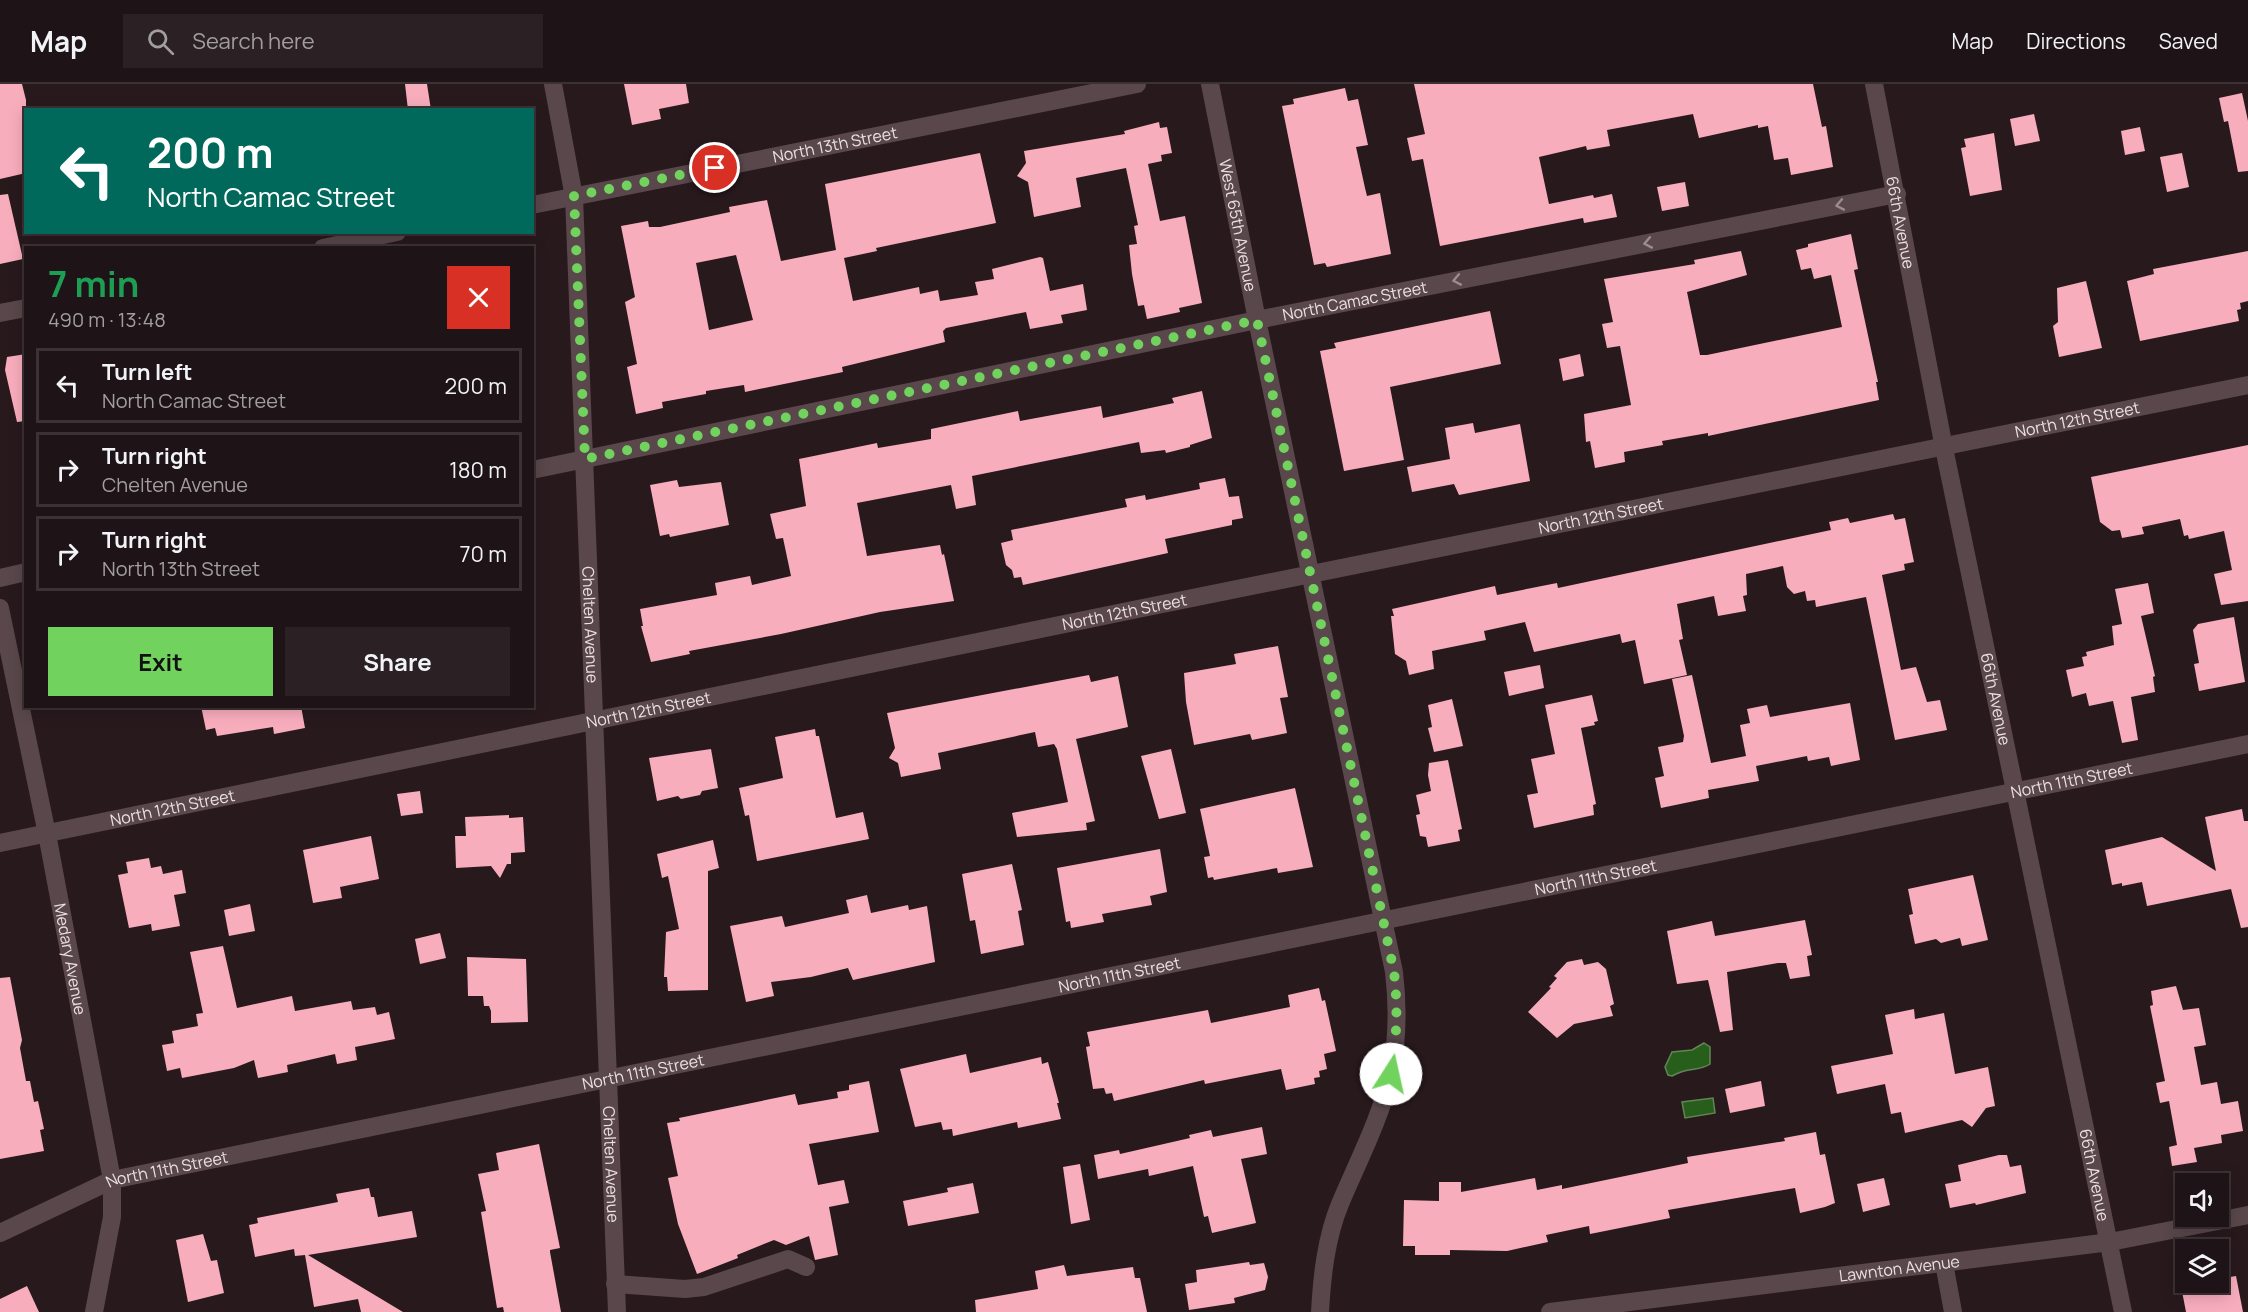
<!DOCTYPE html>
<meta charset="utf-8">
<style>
:root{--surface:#1e1316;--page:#2b2023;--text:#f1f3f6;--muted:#a19ea1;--line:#3c3235;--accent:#72d25e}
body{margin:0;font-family:Manrope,sans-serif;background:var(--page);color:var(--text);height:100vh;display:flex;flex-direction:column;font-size:22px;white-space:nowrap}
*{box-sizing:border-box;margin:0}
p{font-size:20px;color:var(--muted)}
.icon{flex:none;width:33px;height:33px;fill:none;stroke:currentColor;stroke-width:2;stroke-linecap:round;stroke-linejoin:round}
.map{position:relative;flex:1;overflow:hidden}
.side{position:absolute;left:24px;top:162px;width:510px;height:462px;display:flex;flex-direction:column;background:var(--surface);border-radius:0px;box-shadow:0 3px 15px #0003,0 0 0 2px var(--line)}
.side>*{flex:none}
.guide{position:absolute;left:24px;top:24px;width:510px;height:126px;border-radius:0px;box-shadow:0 3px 15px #0003,0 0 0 2px var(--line);background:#00695c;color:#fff;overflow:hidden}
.fabs{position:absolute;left:2175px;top:1089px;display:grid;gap:12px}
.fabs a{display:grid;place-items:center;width:54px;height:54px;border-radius:0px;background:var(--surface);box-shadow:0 3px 15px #0003,0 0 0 2px var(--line);font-size:30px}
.pin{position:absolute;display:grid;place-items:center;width:51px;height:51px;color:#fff;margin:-26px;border:3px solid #fff;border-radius:50%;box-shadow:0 2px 6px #0007}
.me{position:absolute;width:66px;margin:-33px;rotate:10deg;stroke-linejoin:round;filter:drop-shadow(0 0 4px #0008)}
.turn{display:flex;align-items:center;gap:21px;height:126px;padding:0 24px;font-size:27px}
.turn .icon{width:78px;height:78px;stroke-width:2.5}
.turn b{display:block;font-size:42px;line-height:51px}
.round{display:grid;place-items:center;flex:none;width:63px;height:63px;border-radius:0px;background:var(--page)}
.head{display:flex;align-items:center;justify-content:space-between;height:102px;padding:0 24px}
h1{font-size:36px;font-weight:700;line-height:45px;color:#1e9e55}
.cta{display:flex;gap:12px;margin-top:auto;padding:12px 24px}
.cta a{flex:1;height:69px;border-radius:0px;background:var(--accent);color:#111;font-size:24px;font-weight:700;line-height:69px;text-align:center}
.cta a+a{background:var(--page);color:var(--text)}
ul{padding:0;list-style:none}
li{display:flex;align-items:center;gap:18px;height:75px;margin:0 12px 9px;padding:0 12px;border:3px solid var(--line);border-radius:0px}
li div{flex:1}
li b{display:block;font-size:22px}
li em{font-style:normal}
header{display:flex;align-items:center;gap:36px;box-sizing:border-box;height:84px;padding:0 30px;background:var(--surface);border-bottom:2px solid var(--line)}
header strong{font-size:28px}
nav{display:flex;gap:33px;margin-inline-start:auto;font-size:21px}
.search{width:420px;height:54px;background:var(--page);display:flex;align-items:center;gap:15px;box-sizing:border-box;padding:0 21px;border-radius:0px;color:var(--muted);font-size:22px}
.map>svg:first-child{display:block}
.water{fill:#275e1c;stroke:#628557;stroke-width:1.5}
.building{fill:#f8adbd;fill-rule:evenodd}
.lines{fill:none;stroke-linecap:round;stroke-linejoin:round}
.minor{stroke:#59474b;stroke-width:18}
.oneway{stroke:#9b8c8f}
.route{stroke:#72d25e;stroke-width:10;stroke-dasharray:0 18}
.labels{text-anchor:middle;stroke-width:6;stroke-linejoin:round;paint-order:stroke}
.street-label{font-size:16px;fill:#ebe0e2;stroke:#0d0708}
</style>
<header>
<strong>Map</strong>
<div class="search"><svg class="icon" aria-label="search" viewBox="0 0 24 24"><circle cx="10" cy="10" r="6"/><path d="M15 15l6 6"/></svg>Search here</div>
<nav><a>Map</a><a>Directions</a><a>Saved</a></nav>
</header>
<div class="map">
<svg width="2248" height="1228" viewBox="0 0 2248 1228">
<rect width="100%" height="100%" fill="#28191d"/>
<g class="water">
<path d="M1704 959 1710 963V980C1699 988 1688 982 1672 992L1668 991 1665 983 1672 968 1692 966Z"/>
<path d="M1713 1014 1715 1029 1685 1034 1682 1018Z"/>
</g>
<g class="building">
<path d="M0 0H22L26 16V89L0 95Z"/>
<path d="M405 0H427L431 26H408Z"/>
<path d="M624 0H686L689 19 659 25 661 35 632 41Z"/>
<path d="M1414 0H1813L1822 43 1826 42 1833 83 1791 91 1788 74 1774 76 1768 42 1758 44V41L1699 54 1693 30 1607 46 1610 62 1587 66 1586 62 1539 73 1549 120 1593 111 1594 114 1612 110 1617 133 1584 139 1583 134 1440 162 1423 75 1412 77 1407 54 1425 50Z"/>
<path d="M1345 4 1348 17 1358 15 1368 61 1356 63 1365 104 1367 112 1380 109 1391 170 1327 183 1325 179 1314 181 1282 22 1294 20 1293 15Z"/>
<path d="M2242 9 2248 37V87L2238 88 2228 37 2224 38 2219 14Z"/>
<path d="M2034 30 2040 57 2015 62 2010 35Z"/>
<path d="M1159 38 1160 44 1167 43 1172 69 1161 71 1162 77 1148 80 1160 137 1185 132 1202 219 1179 224 1180 228 1147 235 1144 221 1138 222 1132 190 1129 161 1137 160 1134 142 1138 141 1126 84 1076 94 1081 123 1034 133 1028 98 1017 92 1026 79 1024 67 1125 50 1124 47Z"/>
<path d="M2140 43 2145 67 2125 71 2121 47Z"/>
<path d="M1994 49 2002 106 1970 112 1961 64 1966 63 1964 55Z"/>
<path d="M980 69 996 139 876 164 877 167 844 174 853 217 919 203 920 210 938 206 940 217 978 211 975 198 994 195 992 185 1040 173 1043 174 1050 207 1083 200 1087 226 1061 231 1063 239 1030 245 1026 228 946 244 943 247 945 258 842 283 843 288 745 308 744 301 706 307V310L662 318 663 324 636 330 627 283 637 280 625 218 635 213 621 142 648 137 649 143H660L730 128 729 123 767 116 781 177 836 166 825 100ZM736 171 753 236 709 246 696 179Z"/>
<path d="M2182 69 2189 103 2167 108 2160 73Z"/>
<path d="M1685 98 1689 122 1662 127 1657 103Z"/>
<path d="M8 110 23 175 0 180V111Z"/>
<path d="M1851 150 1858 185 1854 186 1878 298H1876L1879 316 1708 352V349L1662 357 1663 361 1624 368 1625 378 1595 384 1590 357 1586 358 1584 330 1631 321 1620 262 1607 264 1602 240 1613 238 1604 195 1695 180 1694 176 1741 167 1747 191 1687 208 1700 271H1707L1842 243 1831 191 1814 195 1811 184 1801 186 1796 166 1808 163V160Z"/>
<path d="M2248 167V217L2240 219 2241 225 2237 226 2239 237 2140 257 2127 197 2154 190 2153 185Z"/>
<path d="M2086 197 2102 264 2059 273 2053 242 2058 238 2057 204Z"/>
<path d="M1490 227 1501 280 1390 303 1404 376 1344 387 1320 267 1336 264 1334 259Z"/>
<path d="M26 270V337L17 338 5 286 7 273Z"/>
<path d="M1580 270 1584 292 1563 297 1559 275Z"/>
<path d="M1202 307 1212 354 1190 361V363L1166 369 1165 366 1141 369 1139 358 972 392 976 421 956 425 951 401 857 419 867 472 940 461 942 471 944 470 954 517 880 528 781 550 689 567 690 570 651 578 641 542H643L640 525 717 511 715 499 750 492 752 501 791 492 783 454 776 455 770 430 806 422 799 375 877 359 878 364 931 355V345L1018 327 1020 337 1101 322 1103 334 1174 319 1172 314Z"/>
<path d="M1473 339 1475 349 1520 340 1530 397 1459 411 1454 400 1412 408 1407 383 1450 375 1445 344Z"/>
<path d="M2248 361V517L2221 521 2214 490 2232 486 2224 447 2189 455 2188 451 2184 452 2180 435 2142 443 2144 450 2122 454 2120 446 2112 447 2100 438 2091 393Z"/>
<path d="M1225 394 1229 413 1239 412 1243 434 1232 436V441L1165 455 1168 469 1023 501 1021 493 1014 494 1012 486 1006 481 1001 459 1013 456 1011 446 1127 423 1125 415 1145 411 1146 416 1200 405 1199 399Z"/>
<path d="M677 396 679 403 721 398 729 441 670 453 669 450 660 452 650 401Z"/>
<path d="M1893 430 1895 436 1905 434 1914 478 1904 480 1905 486 1882 491 1901 586 1916 583 1927 618 1940 616 1947 646 1895 656 1866 513 1816 523 1815 516 1807 517 1805 507 1794 510 1787 503 1783 482 1746 490 1747 511 1743 512 1746 527 1718 532 1714 512 1677 520 1683 555 1679 556 1687 591 1644 600 1635 556 1622 559 1620 550 1534 568 1525 538 1484 547 1486 556 1432 567 1434 585 1409 591 1406 577 1395 570 1391 532H1394L1392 525 1495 502 1497 511 1557 499 1558 504 1831 446 1829 438 1848 434 1850 439Z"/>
<path d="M2148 499 2154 529 2141 532 2155 592 2153 593 2155 608 2131 613 2138 656 2122 659 2113 617 2089 622 2086 609 2072 613 2066 586 2084 582 2082 573 2087 572 2086 568 2114 561 2112 542 2122 540 2115 505Z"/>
<path d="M2234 533 2245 598 2199 607 2194 580 2199 579 2193 546 2198 540Z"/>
<path d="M1278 562 1288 613 1280 614 1287 649 1252 656 1250 650 1194 661 1186 618 1184 589 1236 580 1234 570Z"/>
<path d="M1540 581 1544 604 1509 612 1504 588Z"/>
<path d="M1089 591 1091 598 1118 592 1128 643 1076 655 1095 737 1086 739 1087 746 1017 753 1012 729 1068 718 1057 665 1054 660 1038 663 1035 648 938 669 941 685 901 693 898 679 889 674 895 664 887 629Z"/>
<path d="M1692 591 1711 679 1746 672 1740 641 1750 639 1747 625 1767 621 1770 633 1850 619 1860 676 1831 682 1829 673 1808 677 1807 672 1756 682 1759 697 1708 706 1709 714 1661 724 1655 694 1664 692 1658 663 1683 658 1684 652 1672 595Z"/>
<path d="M1592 611 1598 637 1594 638 1595 641 1581 644 1596 720 1593 721 1594 731 1534 744 1527 711 1538 709 1531 675 1555 670 1545 621Z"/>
<path d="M1452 615 1463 662 1434 668 1428 644 1432 643 1428 621Z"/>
<path d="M201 622H301L305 644 274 650 273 643 217 652 215 644 206 646Z"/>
<path d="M815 645 816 652H819L836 734 863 728 869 755 757 777 749 731 745 732 739 704 783 694 775 653Z"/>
<path d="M711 665 718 704 702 707 700 711 681 715 678 712 657 717 649 674Z"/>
<path d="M1171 665 1186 729 1159 735 1141 672Z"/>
<path d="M1448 676 1462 745 1458 746 1460 757 1428 763 1426 753 1420 752 1416 731 1420 730 1416 711 1431 707 1428 691 1429 679Z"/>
<path d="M1295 704 1313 783 1278 789 1277 784 1214 796 1213 793 1208 794 1204 773 1210 772 1200 725Z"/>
<path d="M420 707 423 729 401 732 397 710Z"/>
<path d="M2242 725 2244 737H2248V843L2241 844 2231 805 2147 822 2142 798 2122 802V799L2112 801 2105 766 2162 753 2216 787 2205 733Z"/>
<path d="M509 731V734L523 733 525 768 511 769V780H507L500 794 491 782 456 784 455 752H466L465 733Z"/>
<path d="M371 752 379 795 340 803 342 814 313 819 303 766Z"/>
<path d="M713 756 719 784 708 787V906L668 907 667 893H664L666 848 679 845 668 792 662 794 657 770Z"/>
<path d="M1160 765 1167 808 1150 812 1152 821 1102 830 1104 838 1071 844 1070 837 1066 838 1057 784Z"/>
<path d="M149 774 151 784 161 782 163 790 182 786 186 809 174 811 180 842 152 847 151 840 129 844 118 791 128 789 126 778Z"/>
<path d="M1012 780 1022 826 1018 827 1024 861 981 870 975 836 970 837 962 790Z"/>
<path d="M1973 791 1988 856 1962 862 1960 854 1941 859 1936 855 1915 860 1909 831 1913 830 1908 805Z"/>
<path d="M867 811 871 829 908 821 909 826 927 822 935 878 853 896 848 884 811 893 771 898 774 912 746 918 730 842 782 832 785 843 849 829 846 816Z"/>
<path d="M250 820 255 847 229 852 224 826Z"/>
<path d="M1805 836 1812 871 1807 872 1810 892 1790 895 1786 879H1778L1727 888 1733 946 1720 948 1708 896 1677 900 1667 847 1712 837 1715 852Z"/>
<path d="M440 849 446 874 420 880 415 855Z"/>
<path d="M223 862 237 924 292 912 295 927 351 917 353 926 375 923 377 931 389 928 395 955 355 963 357 976 337 980 335 970 287 981 288 988 258 994 254 976 234 984 182 994 180 984 167 987 162 961 174 959 172 947 198 942 196 930 203 929 190 868Z"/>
<path d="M467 873 526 875 528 938 491 939V927L489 922H484L483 912H468Z"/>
<path d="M1582 875 1584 881 1598 878 1606 885 1614 920 1610 922 1613 932 1574 940 1557 954 1528 928 1551 904 1549 903 1557 894 1554 892 1567 878Z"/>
<path d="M10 893 22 956 20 964 26 997H30L34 1018 38 1017 44 1045 40 1046 44 1067 0 1075V894Z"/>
<path d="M2176 902 2183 926 2199 924 2206 961 2194 963 2201 1001 2217 998 2221 1020 2238 1017 2243 1047 2221 1051 2222 1059 2194 1064 2197 1078 2172 1082 2169 1063 2177 1061 2169 1017 2160 1019 2156 999 2165 997 2150 922 2153 921 2151 907Z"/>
<path d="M1319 904 1322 917 1325 916 1336 967 1324 970 1327 985 1319 987 1320 993 1314 994 1315 1000 1286 1006 1281 985 1205 1000 1204 996 1114 1017 1112 1009 1106 1010 1104 1004 1093 1005 1086 963 1090 962 1087 948 1208 926 1211 939 1290 923 1288 911Z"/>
<path d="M1914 925 1915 935 1944 929 1955 990 1988 983 1995 1022 1986 1024 1972 1043 1962 1036 1905 1049 1901 1028 1891 1030 1885 1000 1837 1010 1831 982 1893 970 1885 931Z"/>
<path d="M966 970 970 989 1041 973 1042 980 1048 978 1059 1019H1057L1061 1035 1018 1044 1017 1038 953 1052 952 1045 943 1046 941 1038 915 1043 900 985Z"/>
<path d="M869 997 879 1048 809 1060 818 1101 844 1096 849 1119 829 1123 838 1171 815 1176 809 1152 786 1161 774 1156 737 1171 738 1174 697 1190 678 1140 668 1094 678 1092 667 1039 680 1037 679 1034 795 1010 798 1021 838 1014 837 1008 849 1006V1001Z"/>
<path d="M1761 997 1765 1022 1730 1029 1725 1005Z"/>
<path d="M1262 1043 1267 1070 1241 1075 1256 1139 1212 1149 1208 1132 1204 1133 1193 1082 1149 1092 1148 1085 1098 1095 1094 1071 1119 1066 1120 1070 1190 1054 1189 1051 1211 1046 1213 1053Z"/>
<path d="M1816 1048 1820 1071 1825 1070 1835 1119 1825 1123 1800 1129 1795 1104 1668 1126 1670 1134 1590 1150 1589 1142 1546 1151 1548 1158 1507 1167 1450 1166V1171H1415V1162H1403L1404 1116 1439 1117V1098H1461V1108L1535 1094 1537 1106 1562 1101V1105L1688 1079 1687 1073 1785 1057 1784 1054Z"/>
<path d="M539 1060 560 1164 550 1166V1168L561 1228H504L503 1223 497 1224 481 1128 486 1127 478 1090 499 1086 496 1069Z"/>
<path d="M1999 1071H2007L2010 1083 2021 1081 2026 1109 1976 1121 1975 1119 1950 1124 1945 1100 1961 1097 1958 1081Z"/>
<path d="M1080 1080 1090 1136 1071 1140 1063 1083Z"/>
<path d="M1884 1094 1890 1121 1863 1128 1857 1100Z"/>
<path d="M973 1099 979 1129 908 1142 903 1117 948 1108 947 1104Z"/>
<path d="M369 1104 371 1113H374L378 1133 412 1127 417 1153 308 1171 403 1228H361L358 1215 314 1223 305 1171 295 1172 294 1165 255 1173 249 1141 258 1139 257 1134 338 1118 336 1110Z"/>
<path d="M203 1150 211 1177 217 1176 224 1209 188 1218 176 1156Z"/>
<path d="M1249 1178 1250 1181 1264 1179 1268 1193 1265 1206 1234 1214 1235 1219 1189 1226 1185 1200 1197 1198 1196 1186Z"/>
<path d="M1064 1181 1067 1192 1133 1183 1135 1194H1140L1147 1228H976L975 1216 1038 1205 1035 1187Z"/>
<path d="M2236 1192 2243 1228H2186L2181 1202 2218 1198V1195Z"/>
<path d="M27 1202 39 1228H0V1215Z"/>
</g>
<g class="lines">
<g class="minor">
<path id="s1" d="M553 0 574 113 617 1228"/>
<path id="s2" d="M1210 0 1257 236 1394 888C1398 922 1398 954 1391 988 1381 1034 1358 1077 1340 1120 1326 1154 1322 1192 1320 1228"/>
<path id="s3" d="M1874 0 1944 364 2123 1228"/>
<path id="s4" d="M532 121 1137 0"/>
<path d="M323 164 397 148"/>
<path d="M0 229 26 224"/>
<path id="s5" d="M532 386 1257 236 1897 110"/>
<path d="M0 494 26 488"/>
<path id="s6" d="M0 524 47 750 112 1096V1133L94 1228"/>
<path id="s7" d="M0 759 1123 528 2248 301"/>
<path id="s8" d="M0 1149 112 1096 2248 660"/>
<path d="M1944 1179 1953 1228"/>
<path d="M615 1200 685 1205 704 1203 788 1175 806 1183"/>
<path id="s9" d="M1550 1228 2110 1158 2248 1131"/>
</g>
</g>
<defs><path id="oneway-chevron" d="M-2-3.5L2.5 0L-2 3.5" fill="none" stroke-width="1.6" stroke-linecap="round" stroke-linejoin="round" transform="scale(1.5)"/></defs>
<g class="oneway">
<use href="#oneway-chevron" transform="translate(1840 121) rotate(169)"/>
<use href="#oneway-chevron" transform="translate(1648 159) rotate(169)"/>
<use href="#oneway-chevron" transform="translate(1457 196) rotate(169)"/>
</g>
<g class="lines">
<path class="route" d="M715 84 574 112 585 375 1257 236 1394 888C1398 923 1397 955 1391 990"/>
</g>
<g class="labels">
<g class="street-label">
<text dy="6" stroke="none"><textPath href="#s4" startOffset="309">North 13th Street</textPath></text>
<text dy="6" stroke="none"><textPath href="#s3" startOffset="141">66th Avenue</textPath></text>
<text dy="6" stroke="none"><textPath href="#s2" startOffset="144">West 65th Avenue</textPath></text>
<text dy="6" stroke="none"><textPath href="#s5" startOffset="840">North Camac Street</textPath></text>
<text dy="6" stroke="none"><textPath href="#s7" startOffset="2120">North 12th Street</textPath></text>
<text dy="6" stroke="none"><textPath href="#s7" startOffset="1634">North 12th Street</textPath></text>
<text dy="6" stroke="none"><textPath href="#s7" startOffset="1148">North 12th Street</textPath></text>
<text dy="6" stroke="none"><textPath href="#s1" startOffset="543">Chelten Avenue</textPath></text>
<text dy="6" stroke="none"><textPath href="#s3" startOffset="627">66th Avenue</textPath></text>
<text dy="6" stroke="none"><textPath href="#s7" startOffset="662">North 12th Street</textPath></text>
<text dy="6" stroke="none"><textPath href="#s8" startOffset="2124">North 11th Street</textPath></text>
<text dy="6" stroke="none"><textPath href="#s7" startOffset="176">North 12th Street</textPath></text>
<text dy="6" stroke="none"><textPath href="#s8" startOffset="1638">North 11th Street</textPath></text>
<text dy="6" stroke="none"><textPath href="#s6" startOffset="358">Medary Avenue</textPath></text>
<text dy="6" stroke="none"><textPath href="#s8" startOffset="1152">North 11th Street</textPath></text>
<text dy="6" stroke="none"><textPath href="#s8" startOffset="666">North 11th Street</textPath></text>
<text dy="6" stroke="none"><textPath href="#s1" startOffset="1083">Chelten Avenue</textPath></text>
<text dy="6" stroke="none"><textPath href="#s8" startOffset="180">North 11th Street</textPath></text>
<text dy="6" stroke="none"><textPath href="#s3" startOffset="1113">66th Avenue</textPath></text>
<text dy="6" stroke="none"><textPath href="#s9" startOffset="352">Lawnton Avenue</textPath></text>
</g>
</g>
</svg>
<div class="fabs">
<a><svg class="icon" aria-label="sound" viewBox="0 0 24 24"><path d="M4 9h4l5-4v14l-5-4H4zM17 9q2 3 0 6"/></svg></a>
<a><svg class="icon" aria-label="layers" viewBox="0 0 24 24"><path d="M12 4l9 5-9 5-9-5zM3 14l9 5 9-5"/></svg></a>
</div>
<div class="pin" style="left:715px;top:84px;background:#d93025"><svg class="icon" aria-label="arrive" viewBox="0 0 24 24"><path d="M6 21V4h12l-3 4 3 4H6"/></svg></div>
<svg class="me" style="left:1391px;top:990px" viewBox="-20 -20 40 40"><circle r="19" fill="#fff"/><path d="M0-13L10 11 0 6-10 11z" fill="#72d25e"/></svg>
<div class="guide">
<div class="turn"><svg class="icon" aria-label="left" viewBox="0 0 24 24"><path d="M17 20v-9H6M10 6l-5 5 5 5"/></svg><div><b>200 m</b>North Camac Street</div></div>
</div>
<section class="side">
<div class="head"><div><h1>7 min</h1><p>490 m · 13:48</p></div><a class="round" style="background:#d93025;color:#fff"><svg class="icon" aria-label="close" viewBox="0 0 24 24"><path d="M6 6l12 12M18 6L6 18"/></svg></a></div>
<ul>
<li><svg class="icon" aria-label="left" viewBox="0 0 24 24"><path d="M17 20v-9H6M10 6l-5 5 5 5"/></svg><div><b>Turn left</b><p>North Camac Street</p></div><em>200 m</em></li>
<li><svg class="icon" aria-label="right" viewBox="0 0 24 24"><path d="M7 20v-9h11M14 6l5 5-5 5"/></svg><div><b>Turn right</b><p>Chelten Avenue</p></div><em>180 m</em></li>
<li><svg class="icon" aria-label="right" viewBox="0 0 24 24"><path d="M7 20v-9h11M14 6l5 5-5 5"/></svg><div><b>Turn right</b><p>North 13th Street</p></div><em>70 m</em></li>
</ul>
<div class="cta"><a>Exit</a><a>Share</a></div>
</section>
</div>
